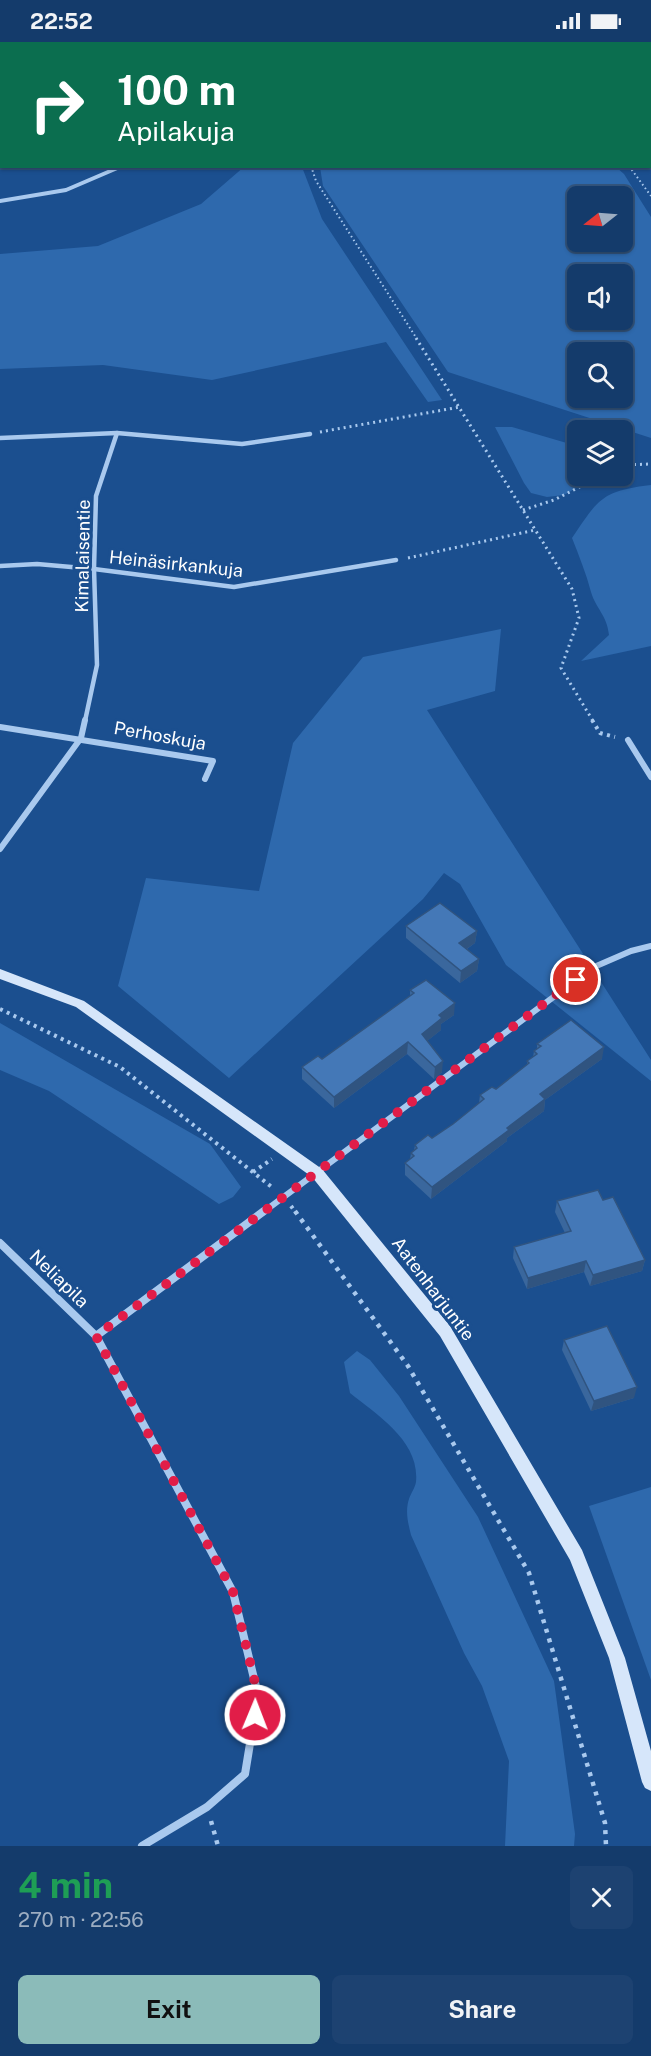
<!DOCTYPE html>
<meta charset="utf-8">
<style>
:root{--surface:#143b6b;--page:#1d4271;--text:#f1f3f6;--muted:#9dadc1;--line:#33557e;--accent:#8bbbb9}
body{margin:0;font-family:"Public Sans",sans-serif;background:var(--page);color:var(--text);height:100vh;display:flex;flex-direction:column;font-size:22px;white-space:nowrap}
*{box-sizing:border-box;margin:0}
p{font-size:20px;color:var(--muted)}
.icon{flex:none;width:33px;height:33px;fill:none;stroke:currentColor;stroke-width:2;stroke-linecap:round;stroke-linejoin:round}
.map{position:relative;height:1804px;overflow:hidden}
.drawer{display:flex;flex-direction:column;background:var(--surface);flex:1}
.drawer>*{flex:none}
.top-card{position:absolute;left:0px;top:0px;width:651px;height:126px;box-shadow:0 2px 4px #0004,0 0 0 2px var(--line);background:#0b6e4f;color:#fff;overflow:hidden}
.needle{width:39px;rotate:253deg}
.buttons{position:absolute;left:567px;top:144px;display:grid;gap:12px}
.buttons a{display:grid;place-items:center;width:66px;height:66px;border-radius:9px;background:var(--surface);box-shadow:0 2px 4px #0004,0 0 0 2px var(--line);font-size:30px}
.pin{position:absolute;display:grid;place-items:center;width:51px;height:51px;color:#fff;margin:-26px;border:3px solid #fff;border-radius:50%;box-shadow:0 2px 6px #0007}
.me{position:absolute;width:66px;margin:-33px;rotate:1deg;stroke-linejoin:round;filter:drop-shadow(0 0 4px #0008)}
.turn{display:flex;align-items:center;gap:21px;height:126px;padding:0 18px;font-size:27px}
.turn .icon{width:78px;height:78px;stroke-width:2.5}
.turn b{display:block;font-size:42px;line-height:51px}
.round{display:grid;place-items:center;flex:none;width:63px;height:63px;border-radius:9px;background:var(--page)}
.head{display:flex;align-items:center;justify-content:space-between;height:102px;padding:0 18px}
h1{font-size:36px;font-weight:700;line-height:45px;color:#1e9e55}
.cta{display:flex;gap:12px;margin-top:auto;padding:12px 18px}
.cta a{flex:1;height:69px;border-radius:9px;background:var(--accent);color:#111;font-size:24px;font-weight:700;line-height:69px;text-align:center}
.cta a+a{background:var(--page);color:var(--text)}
.status{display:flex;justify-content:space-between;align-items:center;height:42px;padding:0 30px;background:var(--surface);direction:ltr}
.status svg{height:16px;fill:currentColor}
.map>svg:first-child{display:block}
.green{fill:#2e69ad;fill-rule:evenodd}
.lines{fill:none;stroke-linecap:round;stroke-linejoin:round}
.path-far3{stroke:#a9c9ee;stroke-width:2;stroke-dasharray:1.5 3;stroke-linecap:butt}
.path-far2{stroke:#a9c9ee;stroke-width:3;stroke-dasharray:2 4;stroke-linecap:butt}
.path-far1{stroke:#a9c9ee;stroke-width:4;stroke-dasharray:3 4.5;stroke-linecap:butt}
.path{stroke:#a9c9ee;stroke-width:4.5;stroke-dasharray:4 6;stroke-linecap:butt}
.street-far3{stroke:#a9c9ee;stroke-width:4}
.street-far2{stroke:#a9c9ee;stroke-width:4.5}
.street-far1{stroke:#a9c9ee;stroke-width:6}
.street{stroke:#a9c9ee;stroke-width:8}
.secondary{fill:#d6e6fa;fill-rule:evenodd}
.wall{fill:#3a679d}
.shaded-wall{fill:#305480}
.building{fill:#4478b7;stroke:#305480;stroke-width:1.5}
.route{stroke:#e11d48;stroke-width:10;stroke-dasharray:0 18}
.labels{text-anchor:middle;stroke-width:6;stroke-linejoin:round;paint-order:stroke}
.street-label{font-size:18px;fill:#fff;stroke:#1b4f8f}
</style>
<div class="status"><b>22:52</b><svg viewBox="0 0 49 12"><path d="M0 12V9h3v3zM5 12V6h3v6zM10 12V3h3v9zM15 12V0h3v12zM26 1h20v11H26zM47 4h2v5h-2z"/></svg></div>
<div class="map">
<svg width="651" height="1804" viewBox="0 0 651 1804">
<rect width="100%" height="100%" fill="#1b4f8f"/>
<g class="green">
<path d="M245 124 302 125 322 177 442 358 428 360 386 300 212 338 103 323 0 327V212L98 204 201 162Z"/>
<path d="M320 125H616L624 132 651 175V396L448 330 323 144ZM578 154H622V200H578ZM578 232H622V278H578ZM578 310H622V356H578Z"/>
<path d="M495 385H512L577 404 578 434H597L564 453 547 455 531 451 524 441Z"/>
<path d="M651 443V604L581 619 609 593C607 573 596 567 591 550 586 531 579 514 572 496 599 456 602 449 651 443Z"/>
<path d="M501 587 495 649 427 668 651 1018V1039L506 923 460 842 444 831 423 857 229 1036 118 944 146 836 259 849 293 701 363 615Z"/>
<path d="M0 981 210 1102 241 1145 233 1155 219 1162 49 1049 0 1028Z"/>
<path d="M357 1309 370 1318 399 1354 478 1475 554 1639 575 1792 574 1804H505L509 1719 482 1644 464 1611 411 1493C408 1481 405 1469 409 1457 411 1451 415 1446 416 1440 420 1399 377 1373 350 1351L344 1320Z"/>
<path d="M651 1445V1638L589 1464Z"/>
</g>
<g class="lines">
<g class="path-far3">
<path d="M252 0 254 2"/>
<path d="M495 0 497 2"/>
<path d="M73 2 77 0"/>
<path d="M311 124 316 139 417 297"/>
<path d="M629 124 651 154"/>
</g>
<g class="path-far2">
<path d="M416 296 572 547 579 576 561 626 593 679"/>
<path d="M320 390 460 365"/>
<path d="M622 423 651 422"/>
<path d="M523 468 554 458 601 434"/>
<path d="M408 516 535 488"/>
</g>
<g class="path-far1">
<path d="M592 678 600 691 615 695"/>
<path d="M0 967 120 1025 273 1146"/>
<path d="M253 1130 272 1117"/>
<path d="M291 1164 296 1171"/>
</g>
<g class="path">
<path d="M295 1169 408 1324 529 1531 605 1781 606 1804"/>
<path d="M211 1779 218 1804"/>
</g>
<g class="street-far3">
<path d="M24 0 27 2"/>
<path d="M204 1 220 0"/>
<path d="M0 159 66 148 122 124"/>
</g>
<g class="street-far2">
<path d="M0 396 117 391"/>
<path d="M0 524 37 522 94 527 234 545 396 518"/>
<path d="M85 679 97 623 94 527 96 454 117 391 242 402 310 392"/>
</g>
<g class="street-far1">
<path d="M0 685 213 719 205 737"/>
<path d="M628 698 651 735"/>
<path d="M0 807 81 696 85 678"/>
<path d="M262 1171 594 925 631 909 651 904"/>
</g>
<g class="street">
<path d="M0 1201 96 1294 233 1550 258 1653 245 1732 207 1765 142 1804"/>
<path d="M96 1294 264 1169"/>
</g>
<path class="secondary" d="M0 927 84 959 322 1127 450 1284 582 1508 625 1616 651 1709V1749L645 1746 642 1740 609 1616 570 1518 440 1294 312 1135 76 965 0 937Z"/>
</g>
<g class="wall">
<path d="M406 884 477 889 475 901 467 907 479 917 477 929 460 941 406 896Z"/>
<path d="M410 948 454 973 441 982V988L427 999 442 1030 434 1037 407 1012 334 1066 302 1037V1025L322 1017 410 954Z"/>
<path d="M537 1002 602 1017 545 1058 544 1069 507 1096V1099L431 1157 405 1133V1121L410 1117 411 1111 414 1108 415 1103 432 1096 453 1082 479 1061 480 1053 496 1047 527 1023V1019L533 1015 534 1009 537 1007Z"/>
<path d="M557 1159 645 1218 642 1229 590 1244 584 1230 527 1247 513 1216 514 1205 565 1191 555 1170Z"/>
<path d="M564 1298 634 1356 591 1369 562 1308Z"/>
</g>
<g class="shaded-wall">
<path d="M477 889 475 901 458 913 459 901Z"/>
<path d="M479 917 477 929 460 941 461 929Z"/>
<path d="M455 961 454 973 441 982V988L421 1004 422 992 439 973Z"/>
<path d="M408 1000 407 1012 334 1066V1055Z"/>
<path d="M604 1005 602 1017 545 1058 544 1069 507 1096V1099L431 1157 432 1145 540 1052Z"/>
<path d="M443 1019 442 1030 434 1037 435 1025Z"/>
<path d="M645 1218 642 1229 590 1244 593 1233Z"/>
<path d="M586 1219 584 1230 527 1247 528 1236Z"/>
<path d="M637 1345 634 1356 591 1369 594 1359Z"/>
</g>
<g class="building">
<path d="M440 861 477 889 459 901 479 917 461 929 406 884Z"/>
<path d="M426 938 455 961 439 973 442 976 422 992 443 1019 435 1025 408 1000 334 1055 302 1025 318 1014 322 1017 414 951 410 948Z"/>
<path d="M571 978 604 1005 540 1052 545 1057 507 1086 509 1088 432 1145 405 1121 414 1114 411 1111 417 1106 415 1103 428 1093 432 1096 453 1082 484 1057 480 1053 492 1045 496 1047 529 1021 527 1019 537 1012 534 1009 541 1004 537 1002Z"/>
<path d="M598 1148 603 1158 613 1155 645 1218 593 1233 586 1219 528 1236 514 1205 571 1189 557 1159Z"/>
<path d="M607 1284 637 1345 594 1359 564 1298Z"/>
</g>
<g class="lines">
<path class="route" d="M255 1673 258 1653 233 1550 96 1294 576 938"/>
</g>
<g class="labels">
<g class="street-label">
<text transform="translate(83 514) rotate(-89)" y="6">Kimalaisentie</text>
<text transform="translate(176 522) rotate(6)" y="6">Heinäsirkankuja</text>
<text transform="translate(160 694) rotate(10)" y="6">Perhoskuja</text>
<text transform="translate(59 1237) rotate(44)" y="6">Neliapila</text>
<text transform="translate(433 1247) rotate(53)" y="6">Aatenharjuntie</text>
</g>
</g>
</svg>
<div class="buttons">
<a><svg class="needle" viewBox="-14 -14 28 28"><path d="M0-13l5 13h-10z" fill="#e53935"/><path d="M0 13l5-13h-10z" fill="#9dadc1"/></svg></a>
<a><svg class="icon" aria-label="sound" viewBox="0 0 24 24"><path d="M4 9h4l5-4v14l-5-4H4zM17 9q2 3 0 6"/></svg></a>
<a><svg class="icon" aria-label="search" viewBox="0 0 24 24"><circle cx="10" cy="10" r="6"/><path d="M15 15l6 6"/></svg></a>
<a><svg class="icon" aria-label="layers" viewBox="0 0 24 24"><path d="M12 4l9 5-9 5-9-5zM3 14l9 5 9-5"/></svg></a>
</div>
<div class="pin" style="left:576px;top:938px;background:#d93025"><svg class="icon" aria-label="arrive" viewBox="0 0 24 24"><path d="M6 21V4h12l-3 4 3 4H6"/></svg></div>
<svg class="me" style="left:255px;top:1673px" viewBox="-20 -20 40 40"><circle r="17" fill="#e11d48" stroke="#fff" stroke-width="3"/><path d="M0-11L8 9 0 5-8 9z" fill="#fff"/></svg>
<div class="top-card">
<div class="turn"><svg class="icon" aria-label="right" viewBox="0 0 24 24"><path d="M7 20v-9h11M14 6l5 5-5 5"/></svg><div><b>100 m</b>Apilakuja</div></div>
</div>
</div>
<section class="drawer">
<div class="head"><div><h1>4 min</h1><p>270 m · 22:56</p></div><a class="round"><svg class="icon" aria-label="close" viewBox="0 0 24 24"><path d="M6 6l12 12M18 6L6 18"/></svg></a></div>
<div class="cta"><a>Exit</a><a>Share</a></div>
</section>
